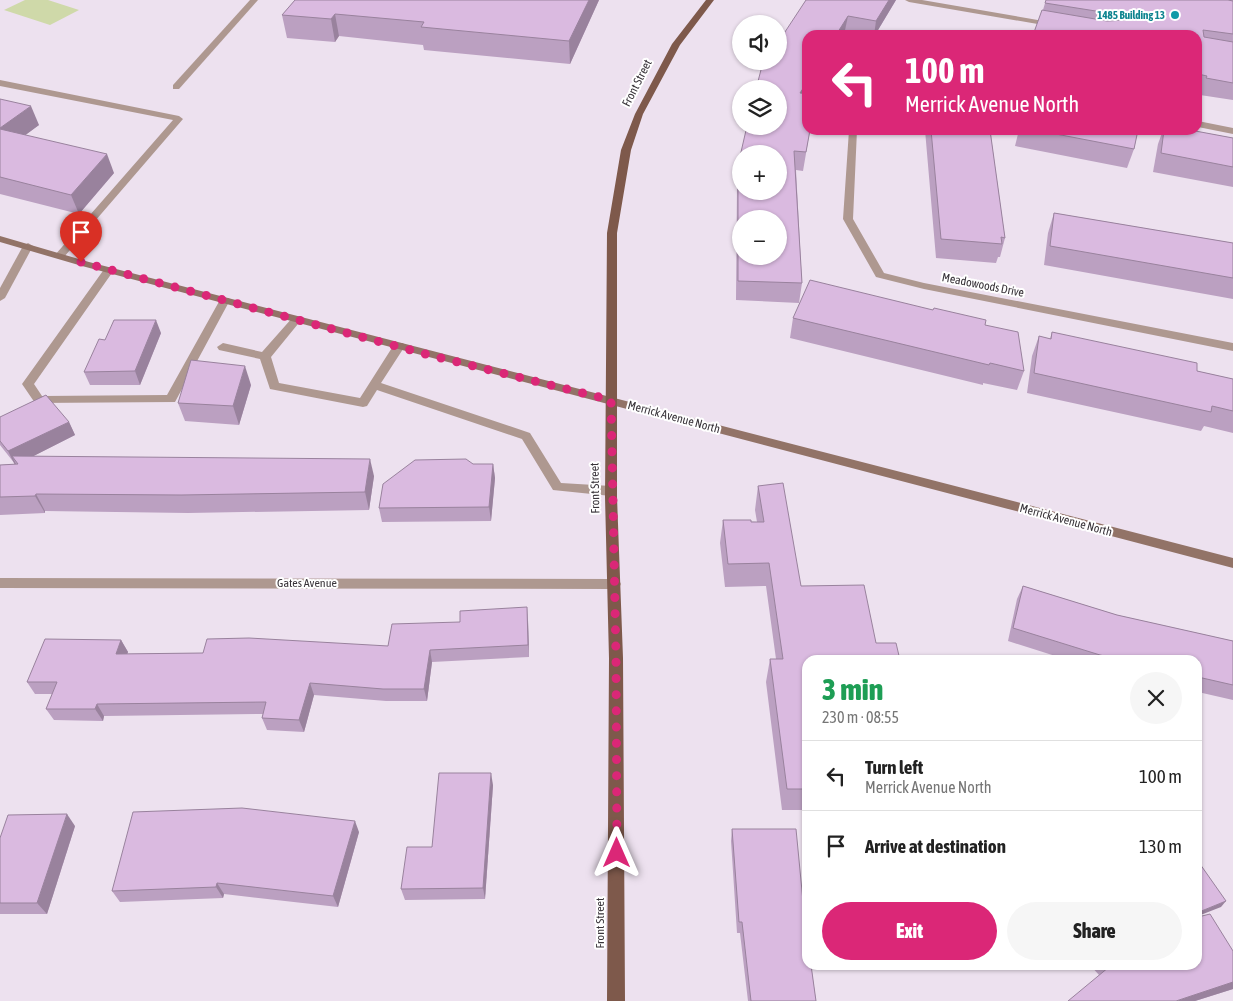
<!DOCTYPE html>
<meta charset="utf-8">
<style>
:root{--surface:#fff;--page:#f6f6f6;--text:#222;--muted:#767676;--line:#e0e0e0;--accent:#db2777}
body{margin:0;font-family:"Asap Condensed",sans-serif;background:var(--page);color:var(--text);height:100vh;display:flex;flex-direction:column;font-size:19px;white-space:nowrap}
*{box-sizing:border-box;margin:0}
p{font-size:16px;color:var(--muted)}
.icon{flex:none;width:28px;height:28px;fill:none;stroke:currentColor;stroke-width:2;stroke-linecap:round;stroke-linejoin:round}
.map{position:relative;flex:1;overflow:hidden}
.side{position:absolute;left:802px;top:655px;width:400px;height:315px;display:flex;flex-direction:column;background:var(--surface);border-radius:15px;box-shadow:0 1px 4px #0004}
.side>*{flex:none}
.guide{position:absolute;left:802px;top:30px;width:400px;height:105px;border-radius:15px;box-shadow:0 1px 4px #0004;background:#db2777;color:#fff;overflow:hidden}
.fabs{position:absolute;left:732px;top:15px;display:grid;gap:10px}
.fabs a{display:grid;place-items:center;width:55px;height:55px;border-radius:50%;background:var(--surface);box-shadow:0 1px 4px #0004;font-size:25px}
.pin{position:absolute;display:grid;place-items:center;width:42px;height:42px;color:#fff;margin:-51px -21px;border-radius:50% 50% 50% 0;rotate:-45deg;box-shadow:0 0 5px #0007}
.pin .icon{rotate:45deg}
.me{position:absolute;width:55px;margin:-28px;rotate:0deg;stroke-linejoin:round;filter:drop-shadow(0 0 4px #0008)}
.turn{display:flex;align-items:center;gap:18px;height:105px;padding:0 20px;font-size:22px}
.turn .icon{width:65px;height:65px;stroke-width:2.5}
.turn b{display:block;font-size:35px;line-height:42px}
.round{display:grid;place-items:center;flex:none;width:52px;height:52px;border-radius:26px;background:var(--page)}
.summary{display:flex;align-items:center;justify-content:space-between;height:85px;padding:0 20px}
h1{font-size:30px;font-weight:800;line-height:38px;color:#1e9e55}
.button{display:flex;gap:10px;margin-top:auto;padding:10px 20px}
.button a{flex:1;height:58px;border-radius:30px;background:var(--accent);color:#fff;font-size:20px;font-weight:800;line-height:58px;text-align:center}
.button a+a{background:var(--page);color:var(--text)}
ul{padding:0;list-style:none}
li{display:flex;align-items:center;gap:15px;height:70px;padding:0 20px;border-top:1px solid var(--line)}
li div{flex:1}
li b{display:block;font-size:19px}
li em{font-style:normal}
.map>svg:first-child{display:block}
.green{fill:#cfd9a9}
.lines{fill:none;stroke-linecap:round;stroke-linejoin:round}
.service{fill:#ae9890;fill-rule:evenodd}
.minor{fill:#ae9890;fill-rule:evenodd}
.secondary{fill:#927367;fill-rule:evenodd}
.primary{fill:#7e594b;fill-rule:evenodd}
.wall{fill:#bba0c1}
.shaded-wall{fill:#99829d}
.building{fill:#dabae0;stroke:#99829d;fill-rule:evenodd}
.route{stroke:#db2777;stroke-width:9;stroke-dasharray:0 16.2}
.culture-dot{fill:#0f9aa8;stroke:#fff;stroke-width:2}
.labels{text-anchor:middle;stroke-width:4;stroke-linejoin:round;paint-order:stroke}
.far-culture-label{font-size:11px;font-weight:bold;fill:#0d838f;stroke:#fff;text-anchor:end}
.street-label{font-size:12px;fill:#383339;stroke:#fff}
</style>
<div class="map">
<svg width="1233" height="1001" viewBox="0 0 1233 1001">
<rect width="100%" height="100%" fill="#ede1ef"/>
<path class="green" d="M25 0H48L79 10 50 25 4 10Z"/>
<g class="lines">
<g class="service">
<path d="M250 0H258L179 89H173V85Z"/>
<path d="M0 80 179 116 183 119 64 257H56L55 255 173 120 0 86Z"/>
<path d="M109 267 114 270 34 384 42 396 167 395 221 298H229L230 300 175 402 35 403 22 384 105 268Z"/>
<path d="M297 316 302 319 271 357 279 383 360 398 395 343H403L405 346 381 383 530 433 561 483 611 486 617 491 611 496 553 490 522 439 377 390 367 406 363 407 270 389 260 359 219 350 217 347 223 343 262 352 293 317Z"/>
</g>
<g class="minor">
<path d="M905 0H922L1055 23 1059 25 1055 27 909 2Z"/>
<path d="M1198 121 1233 128V134L1198 127Z"/>
<path d="M849 130H857L853 219 884 273 924 283 1233 343V351L924 289 876 277 843 219Z"/>
<path d="M28 243 33 246 5 298 0 301V288L23 246Z"/>
<path d="M0 578 614 579 619 580 621 584 619 588 614 589 0 588Z"/>
</g>
<path class="secondary" d="M0 236 89 262 1233 558V568L82 266 0 242Z"/>
<path class="primary" d="M706 0H714L680 45 643 114 631 150 617 233V497L623 658 625 1001H607L609 658 605 497 607 233 621 150 635 114 672 44Z"/>
</g>
<g class="wall">
<path d="M295 0H599L570 64 424 50 423 45 339 36 335 42 287 38 282 15Z"/>
<path d="M806 0H896L875 35H852L845 34 844 35H808V130H810L803 171 796 170 802 283 799 303 736 300 737 184 738 165Z"/>
<path d="M1233 0V100L1200 95V92H1198V35H1033L1043 10 1045 3Z"/>
<path d="M0 99 39 125 25 135 114 173 79 214 0 194Z"/>
<path d="M925 130H990L1005 238 1000 257H998L996 263 936 258Z"/>
<path d="M1019 130H1138L1134 149 1127 168 1015 146Z"/>
<path d="M1163 130H1190L1233 138V187L1153 172 1158 144Z"/>
<path d="M1054 213 1233 243V299L1044 265 1048 233Z"/>
<path d="M793 318 985 325 1024 371 1017 390 983 383V385L790 338Z"/>
<path d="M1052 332 1197 371 1233 379V433L1204 426 1201 431 1027 393 1032 356 1039 336 1050 339Z"/>
<path d="M161 333 140 385H90L84 372 105 340Z"/>
<path d="M251 385 239 425 185 421 178 403Z"/>
<path d="M0 417 69 422 75 435 33 456 374 476 369 510 188 513 45 511V513L0 515V465L15 464 0 445Z"/>
<path d="M473 464H493L495 478 491 521 382 522 379 508Z"/>
<path d="M758 486 808 660V810H782L766 682 770 659H776L766 586 725 587 720 543 723 520 757 522 755 510Z"/>
<path d="M1023 586 1117 615 1233 641V700L1198 692V660H1068L1008 641 1017 599Z"/>
<path d="M528 620 529 657 432 662 427 701H386L314 695 304 732 267 730 262 718 263 714 104 716 103 721 54 720 46 709 52 694H35L27 682 121 640 128 652 127 654 203 653 388 646Z"/>
<path d="M493 785 485 899 405 900 401 889 432 847Z"/>
<path d="M75 826 47 914H0V838Z"/>
<path d="M732 829 805 922 816 1001H748L740 933H737L731 841Z"/>
<path d="M359 832 338 907 224 894 223 898 120 902 112 891Z"/>
<path d="M1233 951V989L1195 1001 1099 975 1090 965H1198Z"/>
</g>
<g class="shaded-wall">
<path d="M589 0H599L570 64 569 41Z"/>
<path d="M889 0H896L875 35H874L876 21Z"/>
<path d="M335 14 339 36 335 42 331 19Z"/>
<path d="M848 16 844 35H836Z"/>
<path d="M808 81V95L800 93Z"/>
<path d="M31 106 39 125 8 148 0 128Z"/>
<path d="M107 154 114 173 79 214 71 195Z"/>
<path d="M156 320 161 333 140 385 135 371Z"/>
<path d="M245 366 251 385 239 425 233 406Z"/>
<path d="M69 422 75 435 18 464 12 456 16 464 15 465 8 451Z"/>
<path d="M370 459 374 476 369 510 365 492Z"/>
<path d="M493 464 495 478 491 521 489 507Z"/>
<path d="M36 494 45 511V513L35 496Z"/>
<path d="M527 607 528 620 529 657 528 645Z"/>
<path d="M121 640 128 652 123 666 116 654Z"/>
<path d="M430 650 432 662 427 701 424 689Z"/>
<path d="M310 683 314 695 304 732 299 720Z"/>
<path d="M97 704 104 716 103 721 95 709Z"/>
<path d="M491 773 493 785 485 899 483 888Z"/>
<path d="M67 814 75 826 47 914 37 903Z"/>
<path d="M355 821 359 832 338 907 333 896Z"/>
<path d="M217 883 224 894 223 898 216 887Z"/>
<path d="M1226 901 1221 907 1198 916V914L1199 912Z"/>
<path d="M1233 982V989L1195 1001H1176Z"/>
</g>
<g class="building">
<path d="M295 0H589L569 41 421 27 424 22 335 14 331 19 282 15Z"/>
<path d="M806 0H889L876 21 848 16 836 35H808V81L800 93 808 94V130H810L806 152 794 151 802 283 738 281V165L747 126H779V89H756L762 66 765 61H779V41ZM741 154H779V191H741ZM741 219H779V256H741Z"/>
<path d="M1046 0H1228L1233 1V34L1203 30 1204 37 1233 42V83L1206 78 1207 76 1198 74V35H1033L1042 10 1107 21 1127 20 1121 15 1045 3Z"/>
<path d="M0 99 31 106 0 128Z"/>
<path d="M0 129 107 154 71 195 0 177Z"/>
<path d="M931 130H990L1005 238 1001 237 1002 244 941 239Z"/>
<path d="M1035 130H1138L1134 149Z"/>
<path d="M1164 130H1190L1233 138V167L1161 153Z"/>
<path d="M1054 213 1233 243V278L1050 246Z"/>
<path d="M810 280 933 310 934 308 986 320 985 325 1018 332 1024 371 990 363 989 365 793 318Z"/>
<path d="M114 320H156L135 371 84 372 99 339 105 340Z"/>
<path d="M1052 332 1197 363V371L1233 379V411L1212 406 1211 412 1034 373 1039 336 1051 339Z"/>
<path d="M191 360 245 366 233 406 178 403Z"/>
<path d="M46 395 69 422 8 451 0 441V417Z"/>
<path d="M12 456 370 459 365 492 181 495 36 494 35 496 0 497V465L18 464Z"/>
<path d="M466 459 473 464H493L489 507 379 508 383 484 415 460Z"/>
<path d="M783 483 801 586 864 585 876 643H896L900 660H808V789H787L770 659H783L769 563 728 564 723 520H751V522H764L758 486Z"/>
<path d="M1023 586 1117 615 1233 641V685L1198 677V660H1122L1100 655 1013 628Z"/>
<path d="M527 607 528 645 430 650 424 689H383L310 683 299 720 262 718 266 702 97 704 95 709H46L57 682H27L45 639 121 640 116 654 203 653 207 639 249 638 388 646 392 624 460 622V611Z"/>
<path d="M439 773H491L483 888 401 889 407 847H432Z"/>
<path d="M242 808 355 821 333 896 217 883 216 887 112 891 133 812Z"/>
<path d="M67 814 37 903H0V838L8 815Z"/>
<path d="M732 829H796L805 922 808 942V965H811L816 1001H751L742 922H739Z"/>
<path d="M1200 864 1226 901 1199 912 1198 909V865Z"/>
<path d="M1210 914 1233 951V982L1176 1001H1068L1109 967 1107 965H1198V917Z"/>
</g>
<g class="lines">
<path class="route" d="M81 262 433 356 611 400 616 658 617 853"/>
</g>
<circle class="culture-dot" cx="1175" cy="15" r="5"/>
<g class="labels">
<g class="far-culture-label">
<text x="1165" y="19">1485 Building 13</text>
</g>
<g class="street-label">
<text transform="translate(637 83) rotate(-63)" y="4">Front Street</text>
<text transform="translate(983 285) rotate(11)" y="4">Meadowoods Drive</text>
<text transform="translate(674 417) rotate(15)" y="4">Merrick Avenue North</text>
<text transform="translate(595 488) rotate(-91)" y="4">Front Street</text>
<text transform="translate(1066 520) rotate(15)" y="4">Merrick Avenue North</text>
<text x="307" y="587">Gates Avenue</text>
<text transform="translate(600 923) rotate(-90)" y="4">Front Street</text>
</g>
</g>
</svg>
<div class="fabs">
<a><svg class="icon" aria-label="sound" viewBox="0 0 24 24"><path d="M4 9h4l5-4v14l-5-4H4zM17 9q2 3 0 6"/></svg></a>
<a><svg class="icon" aria-label="layers" viewBox="0 0 24 24"><path d="M12 4l9 5-9 5-9-5zM3 14l9 5 9-5"/></svg></a>
<a>+</a>
<a>−</a>
</div>
<div class="pin" style="left:81px;top:262px;background:#d93025"><svg class="icon" aria-label="arrive" viewBox="0 0 24 24"><path d="M6 21V4h12l-3 4 3 4H6"/></svg></div>
<svg class="me" style="left:617px;top:853px" viewBox="-20 -20 40 40"><path d="M0-17L14 15 0 8-14 15z" fill="#db2777" stroke="#fff" stroke-width="4"/></svg>
<div class="guide">
<div class="turn"><svg class="icon" aria-label="left" viewBox="0 0 24 24"><path d="M17 20v-9H6M10 6l-5 5 5 5"/></svg><div><b>100 m</b>Merrick Avenue North</div></div>
</div>
<section class="side">
<div class="summary"><div><h1>3 min</h1><p>230 m · 08:55</p></div><a class="round"><svg class="icon" aria-label="close" viewBox="0 0 24 24"><path d="M6 6l12 12M18 6L6 18"/></svg></a></div>
<ul>
<li><svg class="icon" aria-label="left" viewBox="0 0 24 24"><path d="M17 20v-9H6M10 6l-5 5 5 5"/></svg><div><b>Turn left</b><p>Merrick Avenue North</p></div><em>100 m</em></li>
<li><svg class="icon" aria-label="arrive" viewBox="0 0 24 24"><path d="M6 21V4h12l-3 4 3 4H6"/></svg><div><b>Arrive at destination</b></div><em>130 m</em></li>
</ul>
<div class="button"><a>Exit</a><a>Share</a></div>
</section>
</div>
